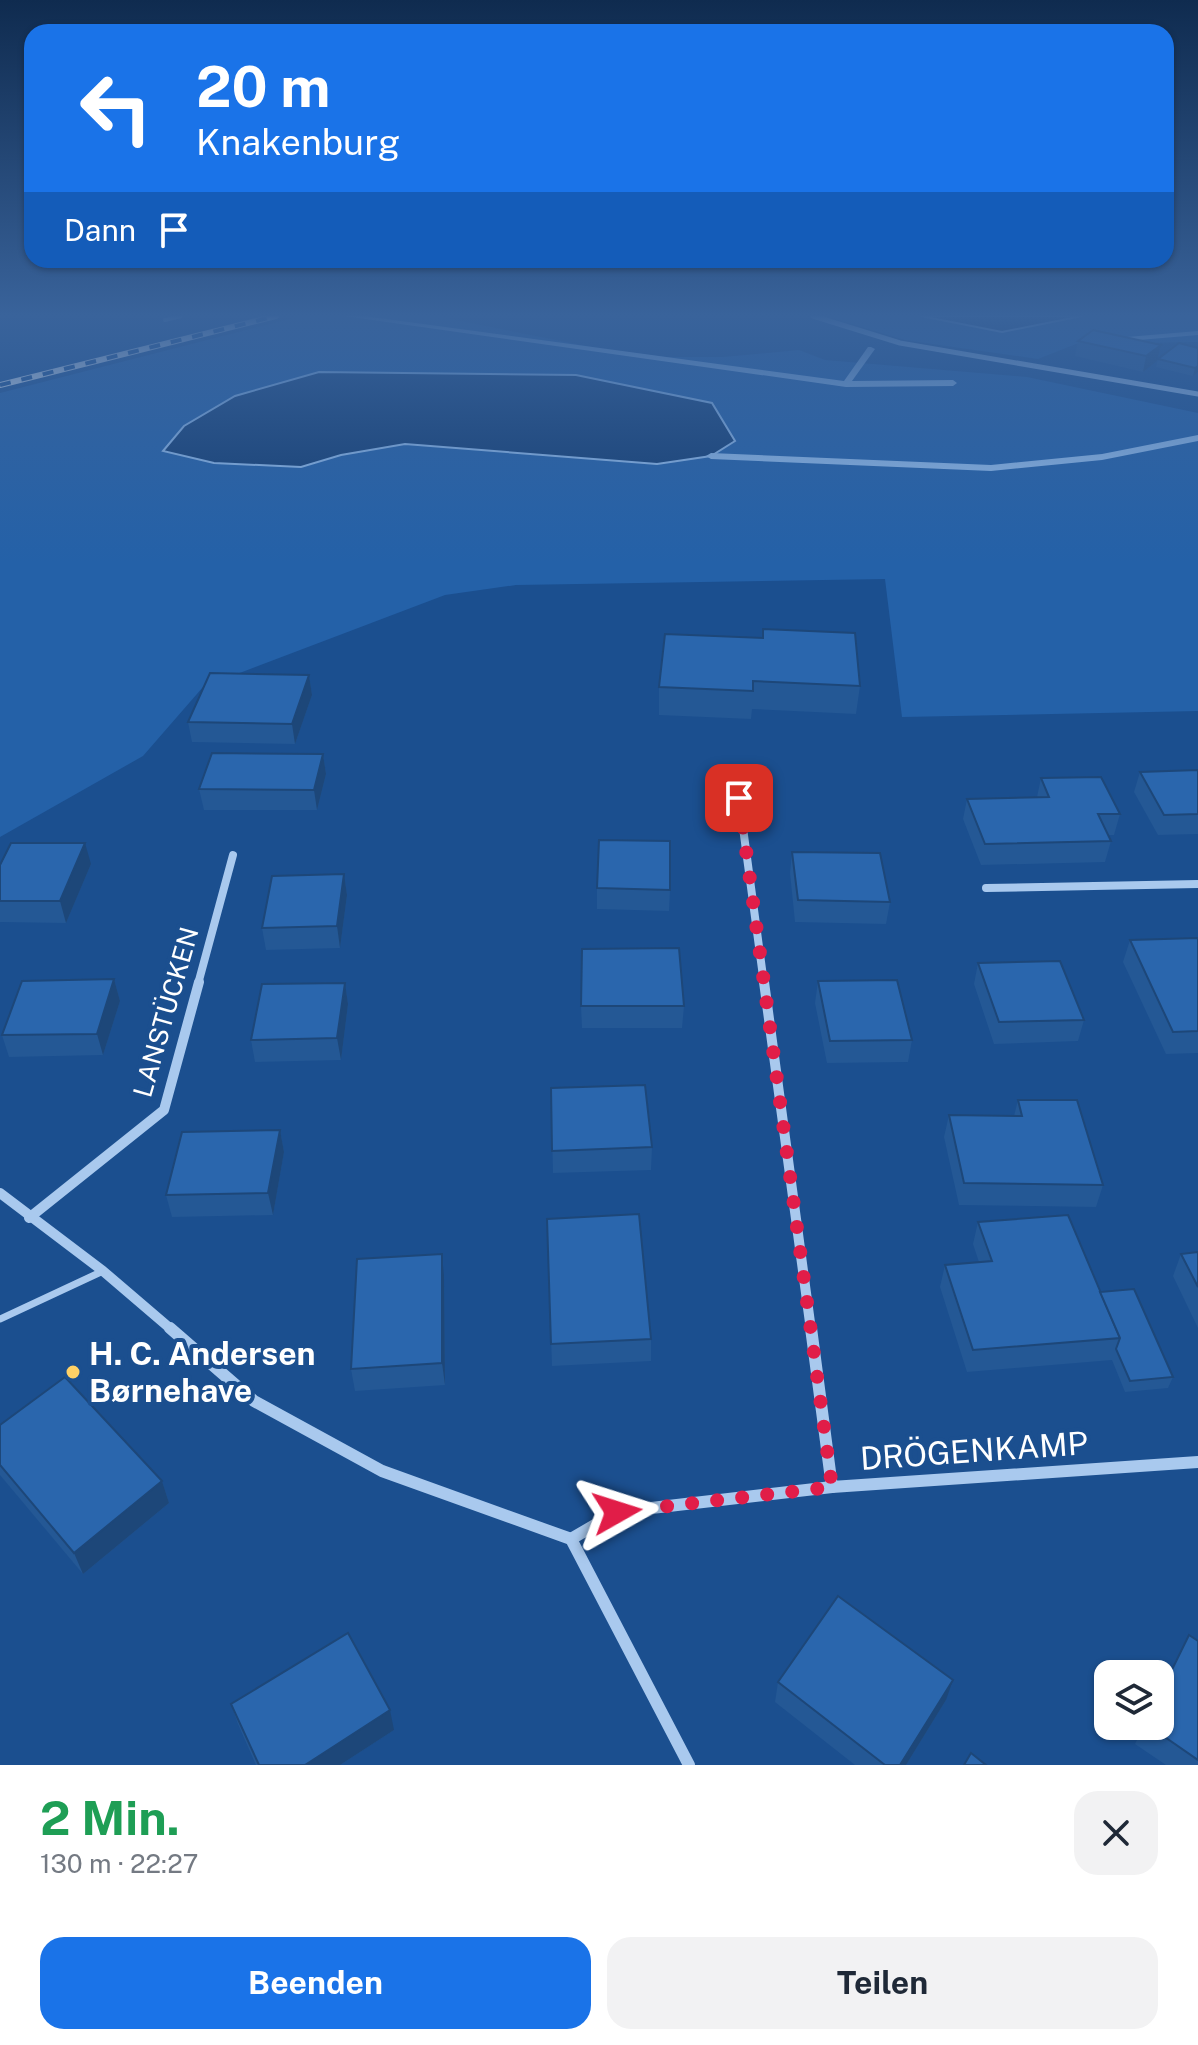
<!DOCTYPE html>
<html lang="de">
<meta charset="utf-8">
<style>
:root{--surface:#fff;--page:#f2f2f3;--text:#1f2937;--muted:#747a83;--accent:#1a73e8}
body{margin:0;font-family:"Public Sans",sans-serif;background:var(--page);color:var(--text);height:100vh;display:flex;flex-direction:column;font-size:30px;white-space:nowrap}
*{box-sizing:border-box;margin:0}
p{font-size:26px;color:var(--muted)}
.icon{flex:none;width:44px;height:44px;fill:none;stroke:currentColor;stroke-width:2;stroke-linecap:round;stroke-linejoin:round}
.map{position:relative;height:1765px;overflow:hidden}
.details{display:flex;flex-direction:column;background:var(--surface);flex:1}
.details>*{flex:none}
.top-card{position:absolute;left:24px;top:24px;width:1150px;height:244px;border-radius:24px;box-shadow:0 2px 6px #0004;background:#1a73e8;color:#fff;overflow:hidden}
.buttons{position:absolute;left:1094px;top:1660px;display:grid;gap:16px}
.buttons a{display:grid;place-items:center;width:80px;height:80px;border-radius:16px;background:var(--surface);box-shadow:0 2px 6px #0004;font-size:40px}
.pin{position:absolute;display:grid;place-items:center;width:68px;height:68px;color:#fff;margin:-34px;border-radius:16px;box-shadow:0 4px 12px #0006}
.me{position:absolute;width:88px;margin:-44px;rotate:84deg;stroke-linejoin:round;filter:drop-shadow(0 0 6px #0008)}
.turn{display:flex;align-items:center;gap:28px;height:168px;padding:0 40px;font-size:36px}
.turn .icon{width:104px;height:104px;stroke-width:2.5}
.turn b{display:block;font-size:56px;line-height:68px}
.then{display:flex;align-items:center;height:76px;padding:0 40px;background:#0003;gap:16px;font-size:30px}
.round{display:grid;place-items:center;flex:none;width:84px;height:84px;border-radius:24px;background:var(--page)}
.summary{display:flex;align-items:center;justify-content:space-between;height:136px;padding:0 40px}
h1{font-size:48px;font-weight:700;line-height:60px;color:#1e9e55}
.cta{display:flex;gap:16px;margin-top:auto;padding:16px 40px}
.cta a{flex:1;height:92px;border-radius:24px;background:var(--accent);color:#fff;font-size:32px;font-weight:700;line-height:92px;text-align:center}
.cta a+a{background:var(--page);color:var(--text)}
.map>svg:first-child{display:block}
.green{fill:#2461a8}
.water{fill:#123a6d;stroke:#9cc4f0;stroke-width:2}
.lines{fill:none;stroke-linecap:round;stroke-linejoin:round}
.stream{fill:#9cc4f0;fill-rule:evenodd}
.service-far1{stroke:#a9c9ee;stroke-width:4}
.service{stroke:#a9c9ee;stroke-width:7}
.minor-far3{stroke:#a9c9ee;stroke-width:5}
.minor-far2{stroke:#a9c9ee;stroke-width:8}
.minor-far1{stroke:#a9c9ee;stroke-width:10}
.minor{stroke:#a9c9ee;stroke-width:12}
.rail-casing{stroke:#fff;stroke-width:6}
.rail{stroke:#1b4f8f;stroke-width:4;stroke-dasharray:11;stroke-linecap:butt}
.wall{fill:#245895}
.shaded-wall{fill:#1d4779}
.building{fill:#2a66ad;stroke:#1d4779;stroke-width:2}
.route{stroke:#e11d48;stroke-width:14;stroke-dasharray:0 25.2}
.poi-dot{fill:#ffd166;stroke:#1b4f8f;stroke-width:3}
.labels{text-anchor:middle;stroke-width:8;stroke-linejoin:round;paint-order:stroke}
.street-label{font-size:26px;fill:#fff;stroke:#1b4f8f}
.near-poi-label{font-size:32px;font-weight:bold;fill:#fff;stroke:#1b4f8f;text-anchor:start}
.near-street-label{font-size:32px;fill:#fff;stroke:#1b4f8f}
</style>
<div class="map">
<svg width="1198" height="1765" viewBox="0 0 1198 1765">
<rect width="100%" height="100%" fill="#1b4f8f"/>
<g class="green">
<path d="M301 316H436L596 348 666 357H723L799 350 825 360 1027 377 1198 413V711L902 717 885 579 516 585 445 595 203 687 143 756 0 837V393Z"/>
<path d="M826 316H921L1002 332 1082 316H1198V342L1076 344 1038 359 905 340Z"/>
</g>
<g class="water">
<path d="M921 316H1082L1002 332Z"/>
<path d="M319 372 576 375 712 403 735 441 711 456 657 464 405 444 341 455 301 467 214 463 163 451 184 426 235 396Z"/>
</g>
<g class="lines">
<g class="stream">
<path d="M344 316H364L844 381 868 347H871L875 349 852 381 953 380 957 383 953 386 846 387Z"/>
<path d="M1198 331V335L1115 342 1111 340 1115 338Z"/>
<path d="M1198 435V441L1102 460 991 471 711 459 706 456 711 453 991 465 1102 454Z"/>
</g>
<path class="service-far1" d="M165 320 181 316"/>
<path class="service" d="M0 1319 103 1271"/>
<path class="minor-far3" d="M813 316 900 343 1198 394"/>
<g class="minor-far2">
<path d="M739 798 764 984"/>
<path d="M986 888 1198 884"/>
<path d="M198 984 233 855"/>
</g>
<g class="minor-far1">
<path d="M764 982 811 1330"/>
<path d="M0 1193 103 1271 172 1330"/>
<path d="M29 1218 164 1110 199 982"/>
</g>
<g class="minor">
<path d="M170 1328 254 1401 382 1471 571 1539 689 1765"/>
<path d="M811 1328 832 1487"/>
<path d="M571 1539 617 1512 832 1487 1198 1462"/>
</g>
<g class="rail-casing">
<path id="rail" d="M0 385 276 316"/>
</g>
<use href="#rail" class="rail"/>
</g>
<g class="wall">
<path d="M1078 341 1161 345 1157 361 1143 372 1075 356Z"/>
<path d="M1198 348V372L1193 376 1156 367 1158 359Z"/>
<path d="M763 629 860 686 856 714 752 709 751 719 659 715V687L762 638Z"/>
<path d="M309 675 312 695 295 744 192 742 188 722Z"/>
<path d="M323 754 326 774 317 810H204L199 789Z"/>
<path d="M1198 770V834L1158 835 1134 792 1140 772Z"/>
<path d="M1041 778 1120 814 1114 835H1108L1111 841 1105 862 981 865 963 819 967 799 1037 797Z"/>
<path d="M792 852 890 902 886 924 795 922 790 873Z"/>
<path d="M91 864 66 923 0 922V865Z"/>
<path d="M344 874 347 895 340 948 266 950 262 928Z"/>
<path d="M597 888 670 890 669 911 597 909Z"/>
<path d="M1198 938V1053L1166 1054 1123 962 1130 940Z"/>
<path d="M978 963 1084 1020 1078 1041 994 1044 974 984Z"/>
<path d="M114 979 120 1001 103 1055 9 1057 2 1035Z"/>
<path d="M818 981 912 1040 908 1062 827 1063 815 1003Z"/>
<path d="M345 983 348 1004 341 1060 255 1062 251 1040Z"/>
<path d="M581 1006H684L682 1028H582Z"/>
<path d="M551 1088 652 1147 651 1170 553 1173Z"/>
<path d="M1018 1100 1103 1185 1096 1207 959 1205 944 1137 949 1115 1014 1116Z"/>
<path d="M280 1130 284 1152 273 1215 172 1217 166 1195Z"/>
<path d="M547 1219 651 1339V1361L552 1366Z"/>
<path d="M978 1222 1100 1292 1173 1377 1168 1388 1125 1392 1112 1360 967 1372 940 1287 945 1265 979 1262 973 1244Z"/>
<path d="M1198 1252V1328L1173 1276 1181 1254Z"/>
<path d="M444 1276 445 1385 355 1391 351 1369Z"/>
<path d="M0 1425 162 1481 169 1503 83 1574 0 1475Z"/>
<path d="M1189 1635 1198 1641V1765H1166L1135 1744 1144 1726H1160V1692Z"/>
<path d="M778 1682 946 1700 906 1765H855L775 1702Z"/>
<path d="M231 1704 394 1730 340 1765H256L238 1724Z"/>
</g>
<g class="shaded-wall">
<path d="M1161 345 1157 361 1143 372 1146 356Z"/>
<path d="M1198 366V372L1193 376 1195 368Z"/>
<path d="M309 675 312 695 295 744 292 724Z"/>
<path d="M323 754 326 774 317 810 314 790Z"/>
<path d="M85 843 91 864 66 923 60 901Z"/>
<path d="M344 874 347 895 340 948 337 926Z"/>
<path d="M114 979 120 1001 103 1055 97 1034Z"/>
<path d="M345 983 348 1004 341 1060 337 1038Z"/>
<path d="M280 1130 284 1152 273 1215 268 1193Z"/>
<path d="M442 1254 444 1276 445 1385 442 1363Z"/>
<path d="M162 1481 169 1503 83 1574 74 1553Z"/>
<path d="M953 1680 946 1700 906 1765H900Z"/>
<path d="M390 1710 394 1730 340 1765H305Z"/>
</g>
<g class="building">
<path d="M1093 330 1161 345 1146 356 1078 341Z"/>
<path d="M1179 343 1198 348V366L1195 368 1158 359Z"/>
<path d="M763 629 855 633 860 686 753 681V691L659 687 665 634 763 638Z"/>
<path d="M210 673 309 675 292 724 188 722Z"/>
<path d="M212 753 323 754 314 790 199 789Z"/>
<path d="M1198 770V814L1164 815 1140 772Z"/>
<path d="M1101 777 1120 814H1098L1111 841 985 844 967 799 1049 797 1041 778Z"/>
<path d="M599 840 670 841V890L597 888Z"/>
<path d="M11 843H85L60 901H0V865Z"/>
<path d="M792 852 880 853 890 902 798 900Z"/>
<path d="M344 874 337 926 262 928 272 876Z"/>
<path d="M1198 938V1031L1173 1032 1130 940Z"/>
<path d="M679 948 684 1006H581L582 949Z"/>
<path d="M1060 961 1084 1020 999 1022 978 963Z"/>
<path d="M114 979 97 1034 2 1035 22 981Z"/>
<path d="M897 980 912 1040 830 1041 818 981Z"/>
<path d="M345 983 337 1038 251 1040 262 984Z"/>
<path d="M645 1085 652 1147 552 1151 551 1088Z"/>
<path d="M1018 1100H1077L1103 1185 964 1183 949 1115 1022 1116Z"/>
<path d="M280 1130 268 1193 166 1195 182 1132Z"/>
<path d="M639 1214 651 1339 551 1344 547 1219Z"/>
<path d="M1068 1215 1120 1338 973 1350 945 1265 992 1261 978 1222Z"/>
<path d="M1198 1252V1287L1181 1254Z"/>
<path d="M442 1254V1363L351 1369 357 1259Z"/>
<path d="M1134 1289 1173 1377 1130 1381 1116 1349 1120 1338 1100 1292Z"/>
<path d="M65 1377 162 1481 74 1553 0 1465V1425Z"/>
<path d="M838 1596 953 1680 900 1765H885L778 1682Z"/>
<path d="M348 1633 390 1710 305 1765H259L231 1704Z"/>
<path d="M1189 1635 1198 1641V1760L1149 1726H1160V1694Z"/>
<path d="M971 1753 986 1765H964Z"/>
</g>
<linearGradient id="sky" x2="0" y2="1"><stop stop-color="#0f2b4f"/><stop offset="0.56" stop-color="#39639b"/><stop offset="1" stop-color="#39639b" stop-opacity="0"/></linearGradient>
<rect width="1198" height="563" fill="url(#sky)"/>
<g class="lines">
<path class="route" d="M617 1512 832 1487 739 798"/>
</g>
<circle class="poi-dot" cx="73" cy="1372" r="8"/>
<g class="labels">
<g class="street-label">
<text transform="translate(166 1012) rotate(-74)" y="9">LANSTÜCKEN</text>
</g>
<g class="near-poi-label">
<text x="89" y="1365">H. C. Andersen<tspan x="89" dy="37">Børnehave</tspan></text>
</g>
<g class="near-street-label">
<text transform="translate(974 1451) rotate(-4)" y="11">DRÖGENKAMP</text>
</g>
</g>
</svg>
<div class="buttons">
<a><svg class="icon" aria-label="layers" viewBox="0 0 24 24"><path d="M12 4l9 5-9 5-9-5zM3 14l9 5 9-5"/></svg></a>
</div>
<div class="pin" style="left:739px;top:798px;background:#d93025"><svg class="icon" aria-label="arrive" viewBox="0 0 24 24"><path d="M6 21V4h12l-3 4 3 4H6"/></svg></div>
<svg class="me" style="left:617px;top:1512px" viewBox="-20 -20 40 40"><path d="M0-17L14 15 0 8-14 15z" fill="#e11d48" stroke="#fff" stroke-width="4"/></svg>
<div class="top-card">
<div class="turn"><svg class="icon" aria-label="left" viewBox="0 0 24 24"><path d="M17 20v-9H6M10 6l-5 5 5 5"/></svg><div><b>20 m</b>Knakenburg</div></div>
<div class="then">Dann<svg class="icon" aria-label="arrive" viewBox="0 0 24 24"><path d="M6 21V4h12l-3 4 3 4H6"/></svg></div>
</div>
</div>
<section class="details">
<div class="summary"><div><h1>2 Min.</h1><p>130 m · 22:27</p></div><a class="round"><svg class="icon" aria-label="close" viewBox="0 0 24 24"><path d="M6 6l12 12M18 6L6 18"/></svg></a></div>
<div class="cta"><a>Beenden</a><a>Teilen</a></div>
</section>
